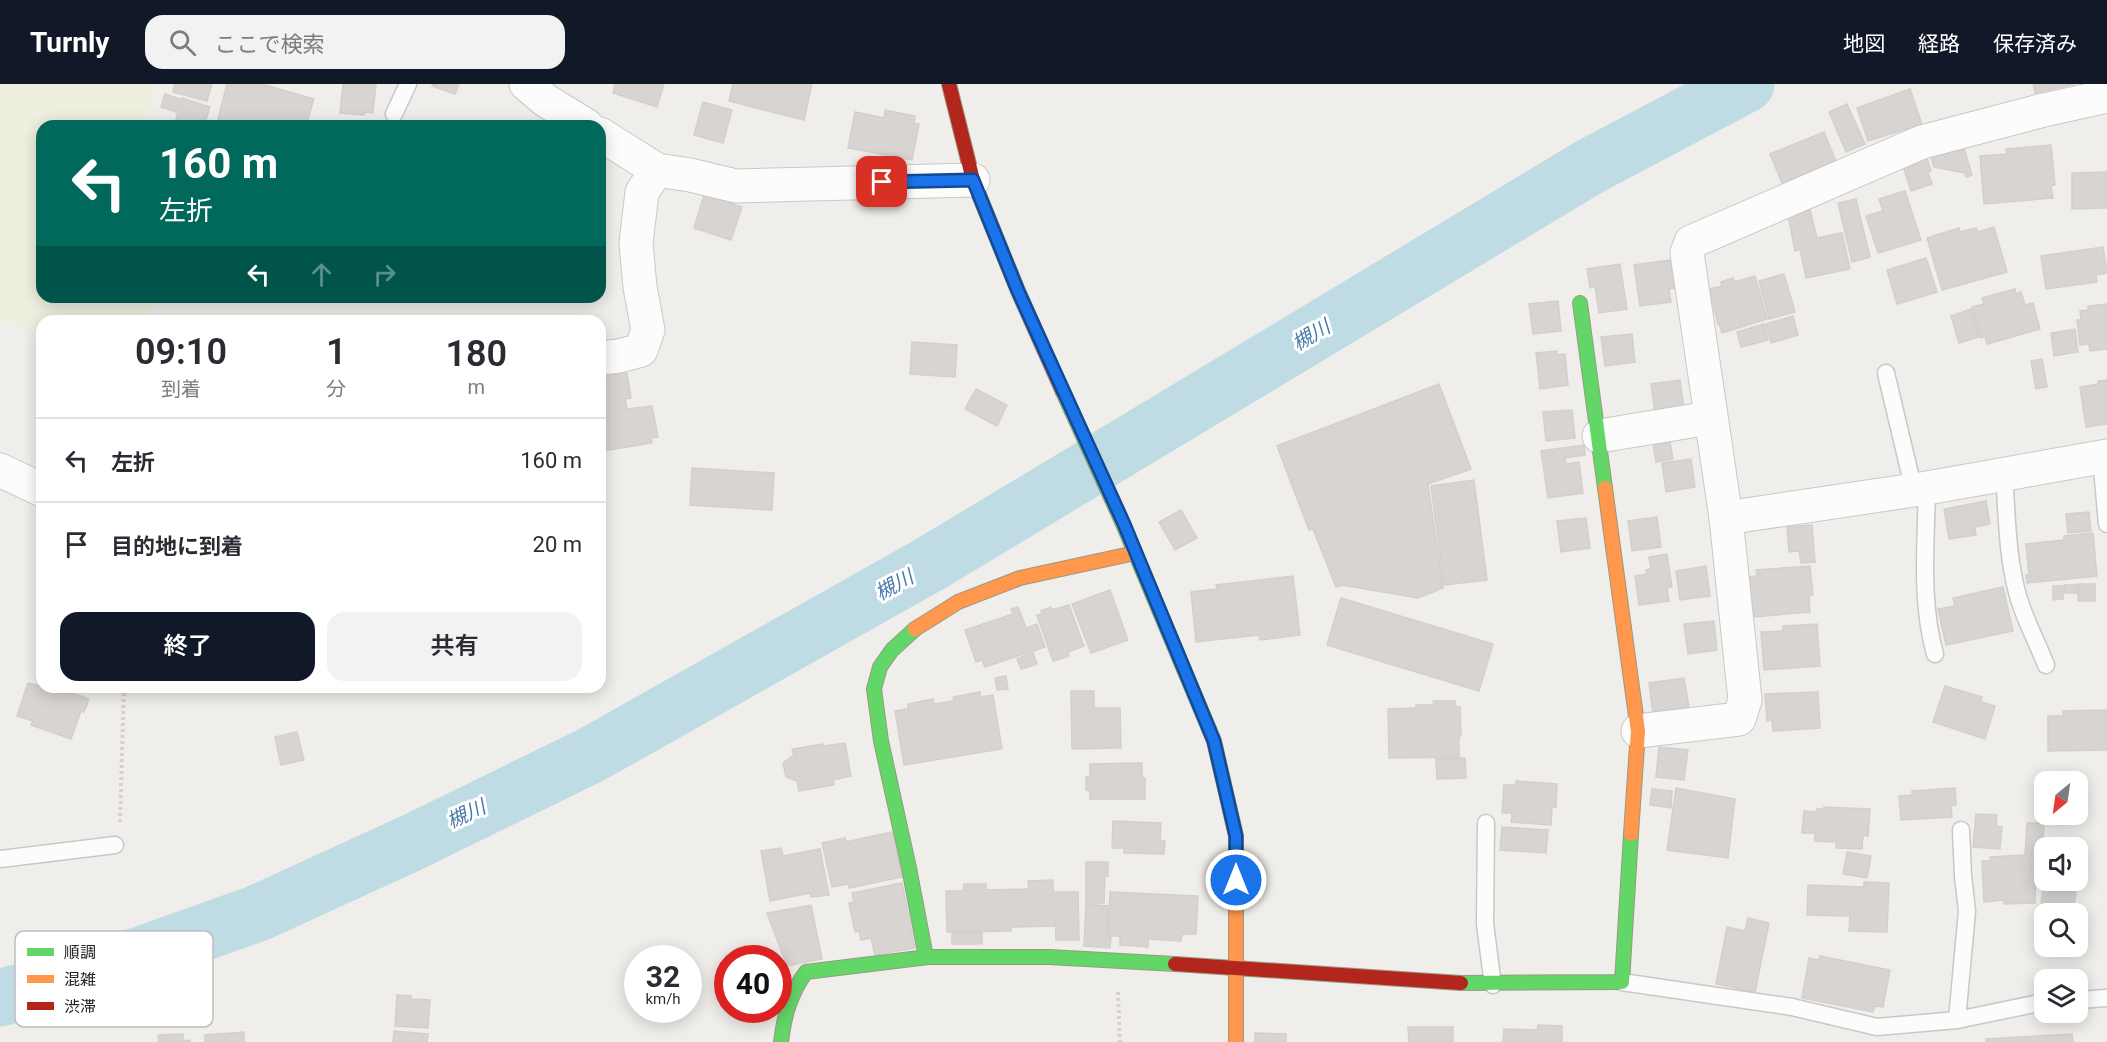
<!DOCTYPE html>
<html lang="ja">
<meta charset="utf-8">
<style>
:root{--surface:#fff;--page:#f2f2f3;--text:#2b2b33;--muted:#7c7c81;--line:#e1e1e2;--accent:#111827}
body{margin:0;font-family:Roboto,"Noto Sans JP",sans-serif;background:var(--page);color:var(--text);height:100vh;display:flex;flex-direction:column;font-size:22px;white-space:nowrap}
*{box-sizing:border-box;margin:0}
p{font-size:20px;color:var(--muted)}
.icon{flex:none;width:33px;height:33px;fill:none;stroke:currentColor;stroke-width:2;stroke-linecap:round;stroke-linejoin:round}
.map{position:relative;flex:1;overflow:hidden}
.side{position:absolute;left:36px;top:231px;width:570px;height:378px;display:flex;flex-direction:column;background:var(--surface);border-radius:18px;box-shadow:0 3px 15px #0003}
.side>*{flex:none}
.guide{position:absolute;left:36px;top:36px;width:570px;height:183px;border-radius:18px;box-shadow:0 3px 15px #0003;background:#00695c;color:#fff;overflow:hidden}
.needle{width:39px;rotate:209deg}
.buttons{position:absolute;left:2034px;top:687px;display:grid;gap:12px}
.buttons a{display:grid;place-items:center;width:54px;height:54px;border-radius:12px;background:var(--surface);box-shadow:0 3px 15px #0003;font-size:30px}
.speed{position:absolute;left:624px;top:861px;display:flex;gap:12px;font-size:30px;font-weight:700;text-align:center}
.speed>*{display:grid;place-content:center;width:78px;height:78px;border-radius:50%;background:var(--surface);box-shadow:0 3px 15px #0003;line-height:1}
.speed small{font-size:15px;font-weight:400}
.speed .limit{border:9px solid #d22;background:#fff;color:#111}
.pin{position:absolute;display:grid;place-items:center;width:51px;height:51px;color:#fff;margin:-26px;border-radius:12px;box-shadow:0 3px 9px #0006}
.me{position:absolute;width:66px;margin:-33px;rotate:0deg;stroke-linejoin:round;filter:drop-shadow(0 0 4px #0008)}
.turn{display:flex;align-items:center;gap:21px;height:126px;padding:0 24px;font-size:27px}
.turn .icon{width:78px;height:78px;stroke-width:2.5}
.turn b{display:block;font-size:42px;line-height:51px}
.lanes{display:flex;align-items:center;height:57px;padding:0 24px;background:#0003;justify-content:center;gap:30px;direction:ltr}
.lanes .off{opacity:.35}
.eta{display:flex;justify-content:space-evenly;align-items:center;height:102px;text-align:center}
.eta b{font-size:36px;font-weight:600;line-height:42px}
.primary-button{display:flex;gap:12px;margin-top:auto;padding:12px 24px}
.primary-button a{flex:1;height:69px;border-radius:18px;background:var(--accent);color:#fff;font-size:24px;font-weight:600;line-height:69px;text-align:center}
.primary-button a+a{background:var(--page);color:var(--text)}
ul{padding:0;list-style:none}
li{display:flex;align-items:center;gap:18px;height:84px;padding:0 24px;border-top:2px solid var(--line)}
li div{flex:1}
li b{display:block;font-size:22px}
li em{font-style:normal}
header{display:flex;align-items:center;gap:36px;box-sizing:border-box;height:84px;padding:0 30px;background:var(--accent);color:#fff}
header strong{font-size:28px}
nav{display:flex;gap:33px;margin-inline-start:auto;font-size:21px}
.search{width:420px;height:54px;background:var(--page);display:flex;align-items:center;gap:15px;box-sizing:border-box;padding:0 21px;border-radius:18px;color:var(--muted);font-size:22px}
.map>svg:first-child{display:block}
.farmland{fill:#efefdf}
.lines{fill:none;stroke-linecap:round;stroke-linejoin:round}
.river{stroke:#bfdbe3;stroke-width:57}
.building{fill:#d7d4d2;stroke:#d3d0cc;stroke-width:1.5}
.lane-casing{stroke:#c9c8c7;stroke-width:19}
.street-casing{stroke:#c9c8c7;stroke-width:35}
.fast-casing{stroke:#999a82;stroke-width:16}
.slow-casing{stroke:#999a82;stroke-width:16}
.jam-casing{stroke:#999a82;stroke-width:16}
.path{stroke:#dccecd;stroke-width:4;stroke-dasharray:3 3;stroke-linecap:butt}
.lane{stroke:#fdfcfc;stroke-width:16}
.street{stroke:#fdfcfc;stroke-width:33}
.fast{stroke:#63d668;stroke-width:14}
.slow{stroke:#ff974d;stroke-width:14}
.jam{stroke:#b3261e;stroke-width:14}
.route-casing{stroke:#114b97;stroke-width:15}
.route{stroke:#1a73e8;stroke-width:10}
.labels{text-anchor:middle;stroke-width:6;stroke-linejoin:round;paint-order:stroke}
.water-label{font-size:20px;font-style:italic;fill:#4a7aab;stroke:#fff}
.key{fill:#fff;stroke:#bdbdbd;stroke-width:1.5}
.key-label{font-size:16px;fill:#222}
</style>
<header>
<strong>Turnly</strong>
<div class="search"><svg class="icon" aria-label="search" viewBox="0 0 24 24"><circle cx="10" cy="10" r="6"/><path d="M15 15l6 6"/></svg>ここで検索</div>
<nav><a>地図</a><a>経路</a><a>保存済み</a></nav>
</header>
<div class="map">
<svg width="2107" height="958" viewBox="0 0 2107 958">
<rect width="100%" height="100%" fill="#f0eeeb"/>
<path class="farmland" d="M0 0H154L141 42H42V213H155L147 237H42V245L0 237Z"/>
<g class="lines">
<path class="river" d="M0 914 101 885 258 829 411 759 591 671 930 480 1589 83 1746 0"/>
</g>
<g class="building">
<path d="M175 0H212L207 17 173 8Z"/>
<path d="M227 0H262L314 15 306 42H223L224 37 218 35Z"/>
<path d="M343 0H376L373 29 365 28 364 31 340 29Z"/>
<path d="M433 0H459L455 10 432 2Z"/>
<path d="M615 0H664L657 23 613 9Z"/>
<path d="M733 0H812L804 36 729 17Z"/>
<path d="M2033 0H2074L2035 9Z"/>
<path d="M1910 5 1922 40 1868 57 1857 24Z"/>
<path d="M165 10 180 15 176 28 161 23Z"/>
<path d="M182 14 210 23 204 42 176 35Z"/>
<path d="M703 18 732 26 723 59 694 51Z"/>
<path d="M1847 20 1865 60 1846 68 1829 28Z"/>
<path d="M885 26 915 32 914 39 919 40 912 76 848 64 855 28 884 34Z"/>
<path d="M1824 48 1836 77 1782 99 1770 70Z"/>
<path d="M1963 61 1972 91 1966 93 1965 89 1934 83 1930 70Z"/>
<path d="M2051 61 2055 101 2051 102 2053 114 1984 120 1980 72 2007 70 2006 65Z"/>
<path d="M1927 74 1931 87 1928 88 1932 100 1911 107 1903 82Z"/>
<path d="M2107 88V124L2072 125V89Z"/>
<path d="M1905 107 1921 156 1878 169 1866 132 1883 127 1879 115Z"/>
<path d="M704 111 742 123 731 156 694 144Z"/>
<path d="M1856 115 1870 173 1852 178 1838 119Z"/>
<path d="M1810 126 1817 154 1842 149 1850 185 1806 194 1800 165 1795 167 1788 131Z"/>
<path d="M1994 143 2007 188 1942 206 1927 154 1959 144 1960 148 1976 144 1978 148Z"/>
<path d="M2103 163 2107 189 2096 191 2097 198 2046 205 2041 172Z"/>
<path d="M1926 174 1937 208 1897 220 1887 186Z"/>
<path d="M1670 176 1674 204 1669 205 1671 218 1640 222 1634 181Z"/>
<path d="M1620 180 1627 225 1599 229 1595 202 1590 204 1587 185Z"/>
<path d="M1784 190 1795 228 1769 235 1759 197Z"/>
<path d="M1755 192 1767 235 1722 249 1719 239 1718 240 1709 205 1722 202 1721 198 1733 194 1735 198Z"/>
<path d="M2015 205 2016 210 2021 208 2025 221 2033 219 2040 245 1987 260 1985 252 1981 254 1972 223 1984 220 1982 214Z"/>
<path d="M1558 217 1561 247 1533 250 1529 220Z"/>
<path d="M2107 220V265L2090 267 2089 260 2080 261 2077 236H2081L2080 227 2088 226V222Z"/>
<path d="M1971 225 1979 253 1959 259 1951 232Z"/>
<path d="M1793 232 1798 251 1771 259 1766 240Z"/>
<path d="M1764 240 1768 256 1741 263 1737 248Z"/>
<path d="M2075 245 2078 268 2054 272 2051 249Z"/>
<path d="M1632 250 1635 278 1605 282 1601 253Z"/>
<path d="M912 258 957 261 955 293 910 290Z"/>
<path d="M1557 267V271L1565 270 1568 301 1540 305 1536 269Z"/>
<path d="M2042 275 2047 303 2036 305 2031 277Z"/>
<path d="M627 289 631 314 625 315 627 325 652 322 658 353 651 354 652 359 604 367 600 343V293Z"/>
<path d="M1680 296 1684 326 1655 330 1651 300Z"/>
<path d="M2107 296V340L2086 343 2080 303 2098 300V297Z"/>
<path d="M1439 300 1471 385 1428 400 1443 504 1418 514 1342 501 1336 503 1313 445 1309 446 1277 362Z"/>
<path d="M976 305 1007 321 997 342 965 325Z"/>
<path d="M1572 326 1575 354 1546 357 1543 328Z"/>
<path d="M1670 357 1673 375 1656 378 1653 359Z"/>
<path d="M1584 361 1585 371 1565 374 1566 380 1579 378 1583 409 1548 414 1541 367Z"/>
<path d="M1691 375 1695 403 1666 408 1662 379Z"/>
<path d="M692 384 774 389 772 426 690 421Z"/>
<path d="M1474 396 1487 496 1444 501 1431 402Z"/>
<path d="M1986 417 1990 440 1975 443 1976 451 1949 455 1944 425Z"/>
<path d="M1181 426 1197 454 1175 466 1159 438Z"/>
<path d="M2089 428 2091 447 2068 449 2066 430Z"/>
<path d="M1657 433 1661 463 1632 467 1628 437Z"/>
<path d="M1586 434 1590 464 1561 468 1557 437Z"/>
<path d="M1812 441 1815 478 1801 479 1799 467 1789 468 1787 443Z"/>
<path d="M2093 449 2097 492 2027 499 2026 491H2029L2026 460 2064 456V452Z"/>
<path d="M1667 470 1672 503 1667 504 1669 517 1639 521 1635 492 1647 490 1646 486 1651 485 1649 473Z"/>
<path d="M1706 482 1710 512 1680 516 1676 487Z"/>
<path d="M1810 482 1813 511H1809L1810 528 1753 533 1746 493 1757 492 1756 486Z"/>
<path d="M1293 492 1300 551 1260 556 1259 551 1196 558 1191 508 1217 505 1216 501Z"/>
<rect x="2078" y="500" width="17" height="17"/>
<path d="M2064 501H2077V509H2065Z"/>
<path d="M2053 502H2063V515L2053 516Z"/>
<path d="M2003 503 2013 547 1946 561 1938 525 1955 522 1953 514Z"/>
<path d="M1110 506 1128 556 1091 569 1072 520Z"/>
<path d="M1341 514 1493 560 1479 607 1327 561Z"/>
<path d="M1069 521 1084 562 1068 568 1069 572 1053 577 1037 531 1042 530 1041 527 1051 523 1052 526Z"/>
<path d="M1018 523 1026 544 1037 540 1045 563 985 583 982 576 976 578 965 546 1013 530 1011 525Z"/>
<path d="M1714 537 1717 566 1688 570 1684 540Z"/>
<path d="M1817 540 1820 582 1764 586 1761 548 1783 547V542Z"/>
<path d="M1033 569 1037 580 1021 585 1017 575Z"/>
<path d="M1006 592 1008 605 997 606 995 594Z"/>
<path d="M1684 594 1689 623 1653 629 1649 599Z"/>
<path d="M28 599 43 603H55L89 615 84 628 81 627 71 655 31 641 33 637 17 632Z"/>
<path d="M1945 602 1982 613 1981 618 1995 622 1985 655 1933 638Z"/>
<path d="M1071 607H1094V624H1120L1121 664 1072 665Z"/>
<path d="M980 608V613L993 611 1002 665 904 681 895 627 908 625V620L933 615 934 620 954 617 953 613Z"/>
<path d="M1818 608 1820 644 1773 647 1772 636 1767 637 1765 610Z"/>
<path d="M1433 617H1455L1456 623H1460L1461 652H1459V673L1389 674 1388 625 1416 624V621H1434Z"/>
<path d="M2107 626V666L2048 667V632H2063V627Z"/>
<path d="M297 648 304 676 281 681 275 653Z"/>
<path d="M845 659 851 692 833 696 834 701 799 707 797 697 786 693 783 679 794 671 792 665 823 660 824 662Z"/>
<path d="M1659 663 1688 666 1684 696 1656 693Z"/>
<path d="M1465 674 1466 694 1437 695 1436 675Z"/>
<path d="M1142 679V694H1145V715H1090V706H1086V693H1090V680Z"/>
<path d="M1516 697 1557 700 1556 723H1552L1551 741 1511 738 1512 729H1502L1504 701H1516Z"/>
<path d="M1676 704 1735 715 1728 774 1667 766Z"/>
<path d="M1955 704 1956 721H1951L1952 733 1901 736 1899 712 1912 711V707Z"/>
<path d="M1652 705 1672 707 1671 724 1650 721Z"/>
<path d="M1824 723 1870 725 1868 752 1863 751 1862 765 1836 764V758L1815 757V749H1802L1804 727 1816 728 1817 725H1824Z"/>
<path d="M1976 730 1997 731 1996 742 2002 743 2000 765 1973 763Z"/>
<path d="M1113 737 1161 739 1160 757H1165L1164 770 1124 769V764H1112Z"/>
<path d="M2027 739H2044L2042 773H2038L2039 786H2036L2035 819 2004 820V816L1984 818 1982 777H1991L1990 773 2025 771Z"/>
<path d="M1502 743 1548 746 1546 769 1500 766Z"/>
<path d="M892 748 902 793 849 804 848 800 832 803 822 759 845 754 846 758Z"/>
<path d="M781 764 783 772 820 765 829 811 811 813 810 809 770 817 761 767Z"/>
<path d="M1847 768 1871 772 1867 794 1843 790Z"/>
<path d="M1086 778H1108V792H1105L1104 819H1086Z"/>
<path d="M1053 796 1054 842 1011 843V847L947 848 946 807H963L964 800H986V806L1029 805 1028 797Z"/>
<path d="M1864 798 1889 799 1887 848 1849 847 1850 832 1807 831 1808 801 1864 803Z"/>
<path d="M902 799 915 864 875 871 871 854 861 856 859 847 855 848 849 819 854 818 852 809Z"/>
<path d="M2043 804 2076 808 2073 830H2044V845L2038 844Z"/>
<path d="M1055 808H1078L1079 856H1056Z"/>
<path d="M1110 808 1198 812 1196 850H1182L1181 857 1148 855V863L1120 861V852H1108Z"/>
<path d="M1086 820 1108 822 1107 853H1111L1110 864 1084 862Z"/>
<path d="M811 821 822 875 787 882 767 829Z"/>
<path d="M1748 834 1769 839 1755 908 1716 900 1727 843 1745 847Z"/>
<rect x="952" y="849" width="30" height="11"/>
<path d="M1820 872 1890 886 1883 923 1875 922 1873 928 1802 914 1809 874 1819 876Z"/>
<path d="M397 911 411 912V915L430 916 428 944 395 942Z"/>
<path d="M1538 941 1562 942V958H1503L1504 945 1537 946Z"/>
<path d="M1408 943H1453V958H1409Z"/>
<path d="M394 947 428 950 427 958H393Z"/>
<path d="M244 948V958H205V951Z"/>
<path d="M1255 949 1286 950V958H1255Z"/>
<path d="M183 950V957L190 956V958H159L158 951Z"/>
<path d="M2072 950 2073 958H1986V955Z"/>
</g>
<g class="lines">
<g class="lane-casing">
<g id="lane">
<path d="M394 30 408 0"/>
<path d="M1886 289 1914 407"/>
<path d="M2101 373 2107 440"/>
<path d="M2004 391C2007 431 2007 473 2018 512 2025 536 2037 558 2046 581"/>
<path d="M1927 404C1926 459 1920 517 1935 570"/>
<path d="M1486 739 1485 840 1493 901"/>
<path d="M0 775 115 761"/>
<path d="M1622 898 1792 923 1877 943 1957 936 2044 918"/>
<path d="M2078 916 2107 914"/>
<path d="M1957 936 1967 827 1963 792 1961 746"/>
</g>
</g>
<g class="street-casing">
<g id="street">
<path d="M526 0 545 16 587 42"/>
<path d="M600 50 657 86 690 91 736 102 973 96"/>
<path d="M600 274 619 272 641 266 648 246 640 203 636 159 642 108 657 86"/>
<path d="M1599 352 1710 334"/>
<path d="M0 386 42 406"/>
<path d="M1726 434 1927 404 2107 372"/>
<path d="M1638 647 1739 635 1745 616 1726 434 1687 169 1691 158 1922 58 2044 26 2107 12"/>
</g>
</g>
<g class="fast-casing">
<g id="fast">
<path d="M1580 219 1605 404"/>
<path d="M1063 308 1123 440 1209 645"/>
<path d="M915 545 892 566 880 583 874 605 881 657 909 784 926 873"/>
<path d="M1461 899 1622 898 1631 750"/>
<path d="M781 958C784 932 790 910 806 888L928 873H1049L1175 880"/>
</g>
</g>
<g class="slow-casing">
<g id="slow">
<path d="M1605 404 1638 647 1631 750"/>
<path d="M915 545 958 518 1020 494 1135 469"/>
<path d="M1209 645 1214 657 1236 752V958"/>
</g>
</g>
<g class="jam-casing">
<g id="jam">
<path d="M949 0 973 96 1018 207 1063 308"/>
<path d="M1175 880 1461 899"/>
</g>
</g>
<g class="path">
<path d="M120 738 124 603"/>
<path d="M1118 908 1120 958"/>
</g>
<use href="#lane" class="lane"/>
<use href="#street" class="street"/>
<use href="#fast" class="fast"/>
<use href="#slow" class="slow"/>
<use href="#jam" class="jam"/>
</g>
<g class="lines">
<g class="route-casing">
<path id="route" d="M882 98 973 96 1018 207 1124 440 1214 657 1236 752V796"/>
</g>
<use href="#route" class="route"/>
</g>
<g class="labels">
<g class="water-label">
<text transform="translate(1311 251) rotate(-31)" y="7">槻川</text>
<text transform="translate(894 501) rotate(-29)" y="7">槻川</text>
<text transform="translate(466 730) rotate(-25)" y="7">槻川</text>
</g>
</g>
<rect x="15" y="847" width="198" height="96" rx="9" class="key"/>
<rect x="27" y="864" width="27" height="8" fill="#63d668"/>
<rect x="27" y="891" width="27" height="8" fill="#ff974d"/>
<rect x="27" y="918" width="27" height="8" fill="#b3261e"/>
<g class="key-label">
<text x="64" y="874">順調</text>
<text x="64" y="901">混雑</text>
<text x="64" y="928">渋滞</text>
</g>
</svg>
<div class="buttons">
<a><svg class="needle" viewBox="-14 -14 28 28"><path d="M0-13l5 13h-10z" fill="#e53935"/><path d="M0 13l5-13h-10z" fill="#7c7c81"/></svg></a>
<a><svg class="icon" aria-label="sound" viewBox="0 0 24 24"><path d="M4 9h4l5-4v14l-5-4H4zM17 9q2 3 0 6"/></svg></a>
<a><svg class="icon" aria-label="search" viewBox="0 0 24 24"><circle cx="10" cy="10" r="6"/><path d="M15 15l6 6"/></svg></a>
<a><svg class="icon" aria-label="layers" viewBox="0 0 24 24"><path d="M12 4l9 5-9 5-9-5zM3 14l9 5 9-5"/></svg></a>
</div>
<div class="speed"><div>32<small>km/h</small></div><div class="limit">40</div></div>
<div class="pin" style="left:882px;top:98px;background:#d93025"><svg class="icon" aria-label="arrive" viewBox="0 0 24 24"><path d="M6 21V4h12l-3 4 3 4H6"/></svg></div>
<svg class="me" style="left:1236px;top:796px" viewBox="-20 -20 40 40"><circle r="17" fill="#1a73e8" stroke="#fff" stroke-width="3"/><path d="M0-11L8 9 0 5-8 9z" fill="#fff"/></svg>
<div class="guide">
<div class="turn"><svg class="icon" aria-label="left" viewBox="0 0 24 24"><path d="M17 20v-9H6M10 6l-5 5 5 5"/></svg><div><b>160 m</b>左折</div></div>
<div class="lanes"><svg class="icon" aria-label="left" viewBox="0 0 24 24"><path d="M17 20v-9H6M10 6l-5 5 5 5"/></svg><svg class="icon off" aria-label="ahead" viewBox="0 0 24 24"><path d="M12 20V5M6 11l6-6 6 6"/></svg><svg class="icon off" aria-label="right" viewBox="0 0 24 24"><path d="M7 20v-9h11M14 6l5 5-5 5"/></svg></div>
</div>
<section class="side">
<div class="eta">
<div><b>09:10</b><p>到着</p></div>
<div><b>1</b><p>分</p></div>
<div><b>180</b><p>m</p></div>
</div>
<ul>
<li><svg class="icon" aria-label="left" viewBox="0 0 24 24"><path d="M17 20v-9H6M10 6l-5 5 5 5"/></svg><div><b>左折</b></div><em>160 m</em></li>
<li><svg class="icon" aria-label="arrive" viewBox="0 0 24 24"><path d="M6 21V4h12l-3 4 3 4H6"/></svg><div><b>目的地に到着</b></div><em>20 m</em></li>
</ul>
<div class="primary-button"><a>終了</a><a>共有</a></div>
</section>
</div>
